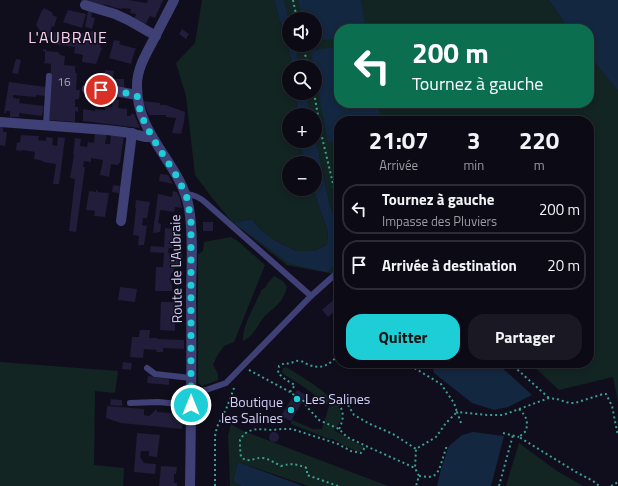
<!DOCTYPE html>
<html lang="fr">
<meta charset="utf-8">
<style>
:root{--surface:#0c0a15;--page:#1a1822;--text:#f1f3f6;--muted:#9a9aa0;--line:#2c2b34;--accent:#1dced7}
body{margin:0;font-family:"Titillium Web",sans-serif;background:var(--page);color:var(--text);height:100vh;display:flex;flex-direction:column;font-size:15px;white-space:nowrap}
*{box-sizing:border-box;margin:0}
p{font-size:13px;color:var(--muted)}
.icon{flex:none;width:22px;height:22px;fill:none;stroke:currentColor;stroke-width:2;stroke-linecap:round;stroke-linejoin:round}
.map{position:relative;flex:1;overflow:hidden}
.panel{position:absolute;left:334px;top:116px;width:260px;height:252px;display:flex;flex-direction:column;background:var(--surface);border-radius:16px;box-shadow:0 2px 6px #0003,0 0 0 1px var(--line)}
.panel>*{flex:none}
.top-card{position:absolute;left:334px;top:24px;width:260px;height:84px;border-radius:16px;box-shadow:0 2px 6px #0003,0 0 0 1px var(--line);background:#0b6e4f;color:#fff;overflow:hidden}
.fabs{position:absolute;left:282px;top:12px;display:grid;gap:8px}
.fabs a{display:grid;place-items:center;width:40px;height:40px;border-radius:50%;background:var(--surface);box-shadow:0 2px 6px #0003,0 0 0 1px var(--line);font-size:20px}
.pin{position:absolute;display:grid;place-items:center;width:34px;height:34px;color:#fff;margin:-17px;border:2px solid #fff;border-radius:50%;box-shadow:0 1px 4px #0007}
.me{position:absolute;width:44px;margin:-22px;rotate:0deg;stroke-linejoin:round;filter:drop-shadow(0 0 3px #0008)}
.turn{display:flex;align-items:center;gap:14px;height:84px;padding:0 12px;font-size:18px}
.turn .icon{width:52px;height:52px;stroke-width:2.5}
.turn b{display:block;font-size:28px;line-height:34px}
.eta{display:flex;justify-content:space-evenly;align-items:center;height:68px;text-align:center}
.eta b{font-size:24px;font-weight:700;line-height:28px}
.action{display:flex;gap:8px;margin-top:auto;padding:8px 12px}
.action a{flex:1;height:46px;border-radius:16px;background:var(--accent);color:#111;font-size:16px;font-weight:700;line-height:46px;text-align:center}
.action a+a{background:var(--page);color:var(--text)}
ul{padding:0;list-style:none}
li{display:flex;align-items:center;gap:12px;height:50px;margin:0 8px 6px;padding:0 4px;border:2px solid var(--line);border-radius:16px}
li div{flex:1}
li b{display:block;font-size:15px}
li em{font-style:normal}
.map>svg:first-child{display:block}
.green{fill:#122523}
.water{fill:#142740}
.building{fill:#211d3a}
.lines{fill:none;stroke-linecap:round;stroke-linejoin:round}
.path{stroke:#3ca095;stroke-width:2;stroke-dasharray:2 3;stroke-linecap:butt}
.service{stroke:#3f4075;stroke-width:6}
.minor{stroke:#3f4075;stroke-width:10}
.tertiary{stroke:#3f4075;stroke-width:10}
.route{stroke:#1dced7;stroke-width:7;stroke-dasharray:0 12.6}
.poi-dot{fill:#1dced7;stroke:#100e1c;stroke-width:1.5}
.labels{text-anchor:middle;stroke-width:3;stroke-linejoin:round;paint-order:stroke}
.number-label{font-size:12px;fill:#a6a2c9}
.street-label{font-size:14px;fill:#d2cff9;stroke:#100e1c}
.poi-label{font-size:14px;fill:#d2cff9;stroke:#100e1c;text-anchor:start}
.quarter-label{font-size:16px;letter-spacing:1px;fill:#f9d1ec;stroke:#100e1c}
</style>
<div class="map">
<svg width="618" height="486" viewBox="0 0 618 486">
<rect width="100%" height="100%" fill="#100e1c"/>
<g class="green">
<path d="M202 0H274L290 55 292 67H289V93H295L298 115H289V141H301L303 159 304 163H289V189H313L328 232 327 245 314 251H296L274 240 260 229 252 219 235 223 288 263H337L339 258V266L334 274 287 265 232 222 213 199 195 175 186 96 176 63 195 43Z"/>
<path d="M284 0H549L569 29H339V103H589V55L618 91V402L613 377 559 390 530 363H589V121H339V231L330 206 315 136V115H311L306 93H315V67H300L295 45H315V19H289V21Z"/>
<path d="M231 237 239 242 265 265 234 342 224 346 217 356 213 365 218 374V380L202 386 198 383V254L203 251 204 242Z"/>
<path d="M274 276 283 281 287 287C285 293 283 300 278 304 274 309 268 312 264 317 256 327 255 335 243 341 241 328 256 303 262 289L265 288 268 283Z"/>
<path d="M0 362 118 371 115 393 95 391 94 465 124 468 123 486H0Z"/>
<path d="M286 367C299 375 341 399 341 414 342 421 338 425 334 430L362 446 364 447 359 452 345 446 333 439H329L291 424 292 420 313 429H322L329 406 304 387 285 375 282 372 283 368Z"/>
<path d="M231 424 241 430 388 486H308L238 462 233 482 242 486H230L229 457 228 436Z"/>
<path d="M519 443 557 471 583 486H506Z"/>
</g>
<g class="water">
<path d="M274 0H284L289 21V45H295L300 67H292L290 55Z"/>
<path d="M298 0H361L366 29H339V39L322 40 315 39V19H303Z"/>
<path d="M549 0H618V91L589 55V29H569Z"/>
<path d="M339 46V103H378L381 121H339V140L328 142 315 76V67H313L312 51Z"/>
<path d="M295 93H306L311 115H298Z"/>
<path d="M315 136 330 206 339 231V258L337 263 327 272 316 270 288 263 234 223 252 219 260 229 274 240 296 251H314L327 245 328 232 313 189H315V163H304L303 159 301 141H315Z"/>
<path d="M438 363H497L532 395 508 407 494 410 472 403 434 373 433 370Z"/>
<path d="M473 432 504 436 491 486H437L441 469 449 446 462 435Z"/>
<path d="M238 462 303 486H242L233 482Z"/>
</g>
<g class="building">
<path d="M81 0H128L147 3 148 0H163L155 18 150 16 145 25 134 19 136 14 130 13 131 9 122 8V9L111 7V6L81 1Z"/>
<path d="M44 8 53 13 52 15 57 17 54 27 52 26 49 38 42 33 36 25 42 10H43Z"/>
<path d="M68 10 86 14 82 28 63 22Z"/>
<path d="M88 11 92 12 91 17 95 18 92 29 85 27Z"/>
<path d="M182 29 189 34 186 39 179 34Z"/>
<path d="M92 31 99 32 95 41H97V40L102 41 100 47 102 48 96 64 82 62 83 55 74 53 75 47 53 44 54 32 74 35 75 32 89 34 88 38H89L90 32Z"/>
<path d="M114 40 120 41 119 44 137 49 135 50 131 64 109 58Z"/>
<path d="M43 49 47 50 46 51 57 52H58L60 55 65 56 64 65 75 66V73H77L76 90H80L79 99H75V107H78V112L75 111V122L49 120 51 64 43 63 45 62V51H43Z"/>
<path d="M16 59 21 60 18 74 12 73Z"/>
<path d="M105 70 114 71 113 79H124V88L103 87Z"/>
<path d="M9 82 46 87 45 96 36 95V97L13 95V98L20 99 19 103 44 106 42 116 19 113V117H10V111H6V113H4Z"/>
<path d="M94 92 114 93 113 100 106 99V98L93 97Z"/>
<path d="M113 100H119L118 108 127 109V116H131V114H134L140 128 83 121V109L95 111V109L105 110V107H112Z"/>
<path d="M143 101 160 103V105H166L185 112 184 122 181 134 172 133 176 118 166 117V115H149Z"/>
<path d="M0 126H3V132H7L5 146 0 145Z"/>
<path d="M95 133 107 134 105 144H110L111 134 124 136 120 163H119L118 165 111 164 109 177 100 175 103 160 91 158V162L84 161 83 167H85L76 232 69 231 75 179 70 178 74 155H73L75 138 81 139 80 146 87 147 88 142 94 143Z"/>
<path d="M21 135 39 136 38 140 46 141V137L53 138 52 145 57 146 58 137 65 138 59 184H53L56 164 43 162V161L34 159 35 152 23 150 21 151 16 150 17 143 20 142Z"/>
<path d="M160 174 168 175 173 184 159 181Z"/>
<path d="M113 185 120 186 119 193 112 192Z"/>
<path d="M96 190H98L97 192 109 193 105 217 94 216 95 211 86 210 89 191 96 192Z"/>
<path d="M173 191 177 192 180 198 182 208 175 207 174 212 161 210 160 211 158 223 161 224 160 232 153 233 158 194 172 197Z"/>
<path d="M136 200 150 202 147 218H143L142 225 147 226 144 245H138L139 236 133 235 136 208H135Z"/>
<rect x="203" y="222" width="10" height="9"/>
<path d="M165 228 178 229 177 248H169L168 253 182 254V267H174L173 273H171V284H172V291H155L156 267H163L164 253 150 252 151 246 164 247Z"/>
<path d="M120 287 137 289 135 302 118 300Z"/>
<path d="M339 295V308L328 317 322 310Z"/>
<path d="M161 302H176V312H174V321H175V331L160 330Z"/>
<path d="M140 330H150L149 338H157V339L184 340V349L163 348V352H156L157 350 144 349 143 358 130 357 132 337H139Z"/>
<path d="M123 362 132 363 131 370 122 369Z"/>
<path d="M148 376 169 379V385L147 383Z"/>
<path d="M297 390 306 395 291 421 281 416Z"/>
<path d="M111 399 122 400V406L110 405Z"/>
<path d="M107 406 144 409V415L149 416 157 409V412L184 414 182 429 121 423 106 418Z"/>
<circle cx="274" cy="437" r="5"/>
<path d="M137 433 160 435 157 457 149 456V451H141L140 457 144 463 156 464 155 474 134 472Z"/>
<path d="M161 466 177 467 176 474H174V483H177V486H159Z"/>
</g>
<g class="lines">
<g class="path">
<path d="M293 0 297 19"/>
<path d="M303 45 308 67"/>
<path d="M314 93 321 133 339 209"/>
<path d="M339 324 335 326V336L339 344"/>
<path d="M406 363 441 384 454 403 457 412 446 423 436 437 416 449 415 468 419 476 416 486"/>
<path d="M510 363 549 398"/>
<path d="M413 367 418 363"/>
<path d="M249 370 290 392"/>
<path d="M294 395 290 392 295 385 286 380 278 373 279 366 285 363C291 365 294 360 300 361 303 361 306 364 309 365 323 370 330 364 339 354"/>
<path d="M303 400 307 407 319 420 339 429 347 437 366 446 415 468"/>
<path d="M519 409C527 417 528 421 526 431L519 437 576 472 593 481 599 486"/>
<path d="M461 423 457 412 487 415H503L549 398 557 399 569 403H575L603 394H606L612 406 618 436"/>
<path d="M339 429C346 415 343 407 332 397H338L348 405 354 415 370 424 393 434 416 449"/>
<path d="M503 433 519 437"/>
<path d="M419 476 429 477 435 475 439 470 447 445"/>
<path d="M215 486V436L217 427 227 407 234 388"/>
<path d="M338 486 307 475V468C296 464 292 463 281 466 275 463 269 459 263 458 254 457 249 464 241 457L240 448V440L244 434 249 431 257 429 272 430 282 429H292L338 444 351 451 361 453 366 446"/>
<path d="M499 486 513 435"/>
<path d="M611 486 618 482"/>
</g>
<g class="service">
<path d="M46 125 49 76"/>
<path d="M185 194C195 195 199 197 206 203L311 296 226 383 206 390 191 392"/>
<path d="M311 296 339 271"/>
<path d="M147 368 155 374 191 378"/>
<path d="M130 403 158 402 191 405"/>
</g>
<g class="minor">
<path d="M85 5 115 14 128 20 156 36"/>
<path d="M87 89 115 91 137 95"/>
<path d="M0 122 107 130 124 132 146 137H151"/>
<path d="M121 221 132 133"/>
</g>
<path class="tertiary" d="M174 0C168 12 162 23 156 35 148 51 137 67 137 85 136 136 181 163 189 208 194 238 191 269 191 299 192 361 191 424 190 486"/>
</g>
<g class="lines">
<path class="route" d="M101 90 115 91 137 95 141 115 152 137 179 180 187 198 191 220V405"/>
</g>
<g class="poi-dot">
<circle cx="297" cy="399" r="4"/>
<circle cx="291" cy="410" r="4"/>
</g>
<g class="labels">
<g class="number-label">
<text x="64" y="86">16</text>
</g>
<g class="street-label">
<text transform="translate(176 269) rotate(-91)" y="5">Route de L'Aubraie</text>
</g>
<g class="poi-label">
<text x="305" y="404">Les Salines</text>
<text x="283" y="407" text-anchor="end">Boutique<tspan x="283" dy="16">les Salines</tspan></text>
</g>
<g class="quarter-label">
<text x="68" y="43">L'AUBRAIE</text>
</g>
</g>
</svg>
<div class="fabs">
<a><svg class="icon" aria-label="sound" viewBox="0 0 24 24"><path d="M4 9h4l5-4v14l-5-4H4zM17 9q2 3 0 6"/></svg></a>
<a><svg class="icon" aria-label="search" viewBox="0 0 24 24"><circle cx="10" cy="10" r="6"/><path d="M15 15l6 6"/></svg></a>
<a>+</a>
<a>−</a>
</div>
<div class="pin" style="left:101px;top:90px;background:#d93025"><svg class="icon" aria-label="arrive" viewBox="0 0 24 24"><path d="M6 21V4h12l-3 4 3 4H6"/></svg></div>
<svg class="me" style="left:191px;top:405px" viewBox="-20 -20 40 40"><circle r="17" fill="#1dced7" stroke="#fff" stroke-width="3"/><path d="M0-11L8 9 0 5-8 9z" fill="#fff"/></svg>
<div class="top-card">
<div class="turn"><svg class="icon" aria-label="left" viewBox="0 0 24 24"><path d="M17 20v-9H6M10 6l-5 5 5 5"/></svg><div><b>200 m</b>Tournez à gauche</div></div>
</div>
<section class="panel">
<div class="eta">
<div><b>21:07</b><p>Arrivée</p></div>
<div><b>3</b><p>min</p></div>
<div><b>220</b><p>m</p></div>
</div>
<ul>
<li><svg class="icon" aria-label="left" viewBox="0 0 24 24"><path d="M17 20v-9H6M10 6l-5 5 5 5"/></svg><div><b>Tournez à gauche</b><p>Impasse des Pluviers</p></div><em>200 m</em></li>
<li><svg class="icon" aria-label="arrive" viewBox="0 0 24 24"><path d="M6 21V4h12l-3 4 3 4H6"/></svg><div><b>Arrivée à destination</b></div><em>20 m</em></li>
</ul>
<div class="action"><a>Quitter</a><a>Partager</a></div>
</section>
</div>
